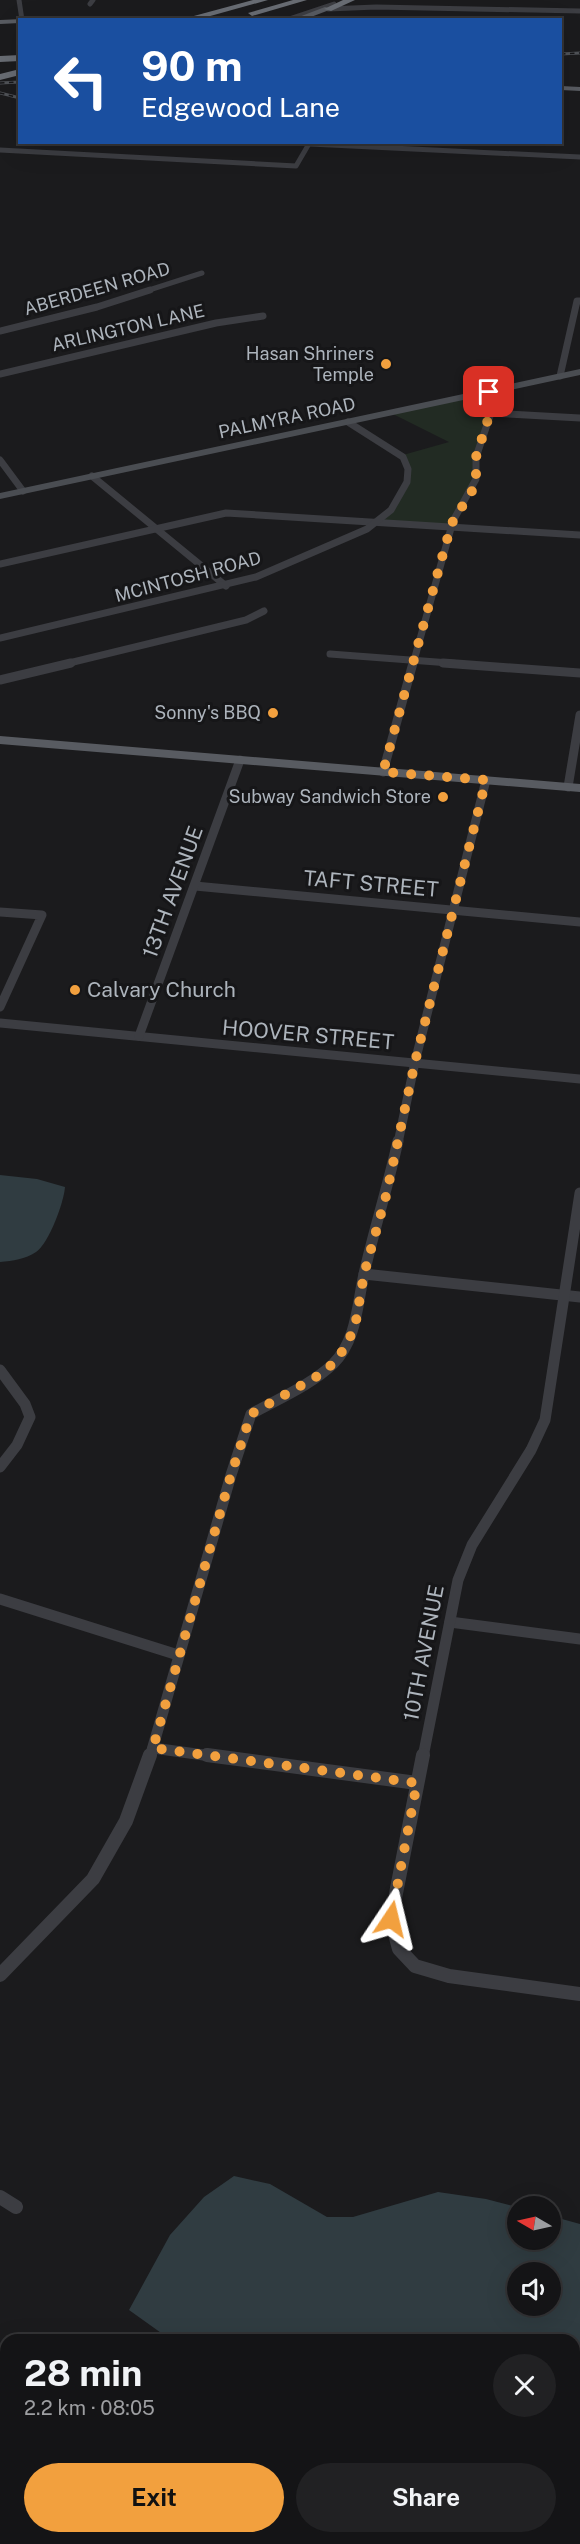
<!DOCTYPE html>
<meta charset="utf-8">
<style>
:root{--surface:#141416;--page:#212123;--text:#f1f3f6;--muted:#9d9ea1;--line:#333335;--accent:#f2a03e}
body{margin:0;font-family:"Public Sans",sans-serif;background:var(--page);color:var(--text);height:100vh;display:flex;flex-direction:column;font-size:22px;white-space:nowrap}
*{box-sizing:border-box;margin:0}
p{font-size:20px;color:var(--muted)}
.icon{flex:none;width:33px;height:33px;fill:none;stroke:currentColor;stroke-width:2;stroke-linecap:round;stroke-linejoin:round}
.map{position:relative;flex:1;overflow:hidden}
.drawer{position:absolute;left:0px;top:2334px;width:580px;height:210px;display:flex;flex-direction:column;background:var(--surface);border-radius:18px 18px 0 0;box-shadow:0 6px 24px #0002,0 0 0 2px var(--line)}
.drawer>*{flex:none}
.hud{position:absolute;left:18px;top:18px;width:544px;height:126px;border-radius:0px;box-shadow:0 6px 24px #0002,0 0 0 2px var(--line);background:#1a4fa0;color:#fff;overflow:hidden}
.needle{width:39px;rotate:279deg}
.tools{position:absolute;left:507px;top:2196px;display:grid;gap:12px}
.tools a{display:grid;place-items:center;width:54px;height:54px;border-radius:50%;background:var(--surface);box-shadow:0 6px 24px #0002,0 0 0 2px var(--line);font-size:30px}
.pin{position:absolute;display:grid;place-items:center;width:51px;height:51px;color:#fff;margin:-26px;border-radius:12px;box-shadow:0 3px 9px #0006}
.me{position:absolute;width:66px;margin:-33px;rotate:10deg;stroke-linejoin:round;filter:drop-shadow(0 0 4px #0008)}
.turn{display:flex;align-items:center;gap:21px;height:126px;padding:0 24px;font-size:27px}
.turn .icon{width:78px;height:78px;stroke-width:2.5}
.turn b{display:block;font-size:42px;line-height:51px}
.round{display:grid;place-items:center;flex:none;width:63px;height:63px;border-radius:32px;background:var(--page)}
.head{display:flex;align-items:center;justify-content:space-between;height:102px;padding:0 24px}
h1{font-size:36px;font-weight:700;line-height:45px}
.cta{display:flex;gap:12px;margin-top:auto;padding:12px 24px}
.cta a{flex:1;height:69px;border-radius:36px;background:var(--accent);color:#111;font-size:24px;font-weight:700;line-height:69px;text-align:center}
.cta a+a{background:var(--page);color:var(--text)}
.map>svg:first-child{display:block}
.green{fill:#222b23}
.water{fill:#303c41;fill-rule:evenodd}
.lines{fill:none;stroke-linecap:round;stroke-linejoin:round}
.street-far4{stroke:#3c3d42;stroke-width:5}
.street-far3{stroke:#3c3d42;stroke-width:7}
.street-far2{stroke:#3c3d42;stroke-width:9}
.street-far1{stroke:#3c3d42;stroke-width:11}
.street{stroke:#3c3d42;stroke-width:14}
.secondary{fill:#4a4d52;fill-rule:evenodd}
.primary{fill:#585b61;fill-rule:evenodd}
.highway{fill:#686c73;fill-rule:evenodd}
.rail-casing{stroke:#4f5257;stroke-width:3}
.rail{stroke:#161618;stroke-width:1.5;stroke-dasharray:4.5;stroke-linecap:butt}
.route{stroke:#f2a03e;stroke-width:10;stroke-dasharray:0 18}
.poi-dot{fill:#f2a03e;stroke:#161618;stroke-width:2}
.labels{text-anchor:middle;stroke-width:6;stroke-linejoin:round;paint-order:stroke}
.far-street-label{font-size:18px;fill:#adb4bc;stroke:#161618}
.far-poi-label{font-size:18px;fill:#adb4bc;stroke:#161618;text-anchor:end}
.street-label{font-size:21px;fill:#adb4bc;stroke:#161618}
.poi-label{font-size:21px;fill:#adb4bc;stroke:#161618;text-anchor:start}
</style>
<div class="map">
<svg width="580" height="2544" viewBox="0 0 580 2544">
<rect width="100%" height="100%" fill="#1b1b1d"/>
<path class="green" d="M488 392C493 439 471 485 450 526L380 522 408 483 403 455 449 442 391 413Z"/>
<g class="water">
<path d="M0 1175 37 1179 65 1187C64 1202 49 1243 36 1252 25 1259 13 1261 0 1262Z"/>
<path d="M234 2176 270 2184 327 2217H353L438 2192 486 2199 517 2207 518 2240H550L551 2216 580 2224V2497L574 2495V2340H171L129 2310 170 2235 204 2197ZM518 2272H550V2306H518Z"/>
</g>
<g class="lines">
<g class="street-far4">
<path d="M19 0 22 20"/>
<path d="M90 4 93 0"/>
<path d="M328 9 376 7 580 11"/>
<path d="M286 20 334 4"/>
<path d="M310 144 580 157"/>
<path d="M0 150 296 166 310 142"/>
<path d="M146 291 202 273"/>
</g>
<g class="street-far3">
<path d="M0 331 97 307 150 290"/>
<path d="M0 374 216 323 263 316"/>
<path d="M560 376 577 301H580"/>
<path d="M491 413 580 418"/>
<path d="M0 460 23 491"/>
<path d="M92 476 226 586"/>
<path d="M0 564 226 513 580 535"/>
<path d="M0 638 256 577 367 529 391 510 407 482 408 469 403 457 348 422"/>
<path d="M330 654 463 664"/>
<path d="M65 664 246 620 264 611"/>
<path d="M413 664 453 521 476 479V457L491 413 489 392"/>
</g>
<g class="street-far2">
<path d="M443 663 580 673"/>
<path d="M0 680 71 663"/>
<path d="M383 772 413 663"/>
<path d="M568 787 580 715"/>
<path d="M195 886 580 922"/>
<path d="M0 912 42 915 0 1007"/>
<path d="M0 1023 580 1079"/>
<path d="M139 1036 240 760"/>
<path d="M398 1143 415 1062 486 780"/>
</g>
<g class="street-far1">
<path d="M364 1274 580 1297"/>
<path d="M0 1370 25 1404 30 1417 17 1445 0 1467"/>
<path d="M0 1599 178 1655"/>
<path d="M450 1622 580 1639"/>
<path d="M153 1748 218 1757"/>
<path d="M150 1757 231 1475 251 1414C278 1399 311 1385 333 1364 357 1340 357 1305 364 1274 374 1230 388 1186 398 1141"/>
<path d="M423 1757 458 1580 472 1545 531 1450 545 1420 580 1193"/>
</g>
<g class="street">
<path d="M207 1755 417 1783"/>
<path d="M423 1755 391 1919 399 1949 415 1966 449 1976 580 1994"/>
<path d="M0 1975 93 1879 126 1821 150 1755"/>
<path d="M0 2197 16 2207"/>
</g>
<path class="secondary" d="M580 369V375L0 499V493Z"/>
<g class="primary">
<path d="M325 7 332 9 303 20H291Z"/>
<path d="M23 19 20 20V23L0 24V20Z"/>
<path d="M561 86 580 87V91L561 90Z"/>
<path d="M0 736 580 784V792L0 744Z"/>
</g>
<g class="highway">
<path d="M253 0H268L196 20H179Z"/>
<path d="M293 0H307L252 16 248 13Z"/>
<path d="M343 0H355L331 11 324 9Z"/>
<path d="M20 55V61L0 62V56Z"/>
<path d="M20 69V75L0 80V74Z"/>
</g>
<g class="rail-casing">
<g id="rail">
<path d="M561 54 580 53"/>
<path d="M0 83 20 82"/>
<path d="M0 93 20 98"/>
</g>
</g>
<use href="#rail" class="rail"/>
</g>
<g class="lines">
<path class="route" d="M391 1919 417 1783 153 1748 231 1475 251 1414 316 1377 334 1363 348 1343 356 1321 364 1274 386 1196 415 1062 486 780 383 772 446 543 453 521 472 491 476 479V457L491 410 489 392"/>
</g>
<g class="poi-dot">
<circle cx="386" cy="364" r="6"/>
<circle cx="273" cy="713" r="6"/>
<circle cx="443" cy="797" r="6"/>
<circle cx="75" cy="990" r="6"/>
</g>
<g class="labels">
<g class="far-street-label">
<text transform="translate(97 289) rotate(-16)" y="6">ABERDEEN ROAD</text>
<text transform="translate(128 328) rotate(-13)" y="6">ARLINGTON LANE</text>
<text transform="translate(287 418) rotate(-12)" y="6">PALMYRA ROAD</text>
<text transform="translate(188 577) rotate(-15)" y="6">MCINTOSH ROAD</text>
</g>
<g class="far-poi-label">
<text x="374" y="360">Hasan Shriners<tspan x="374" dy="21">Temple</tspan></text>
<text x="261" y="719">Sonny's BBQ</text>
<text x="431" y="803">Subway Sandwich Store</text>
</g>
<g class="street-label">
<text transform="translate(371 884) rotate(5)" y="7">TAFT STREET</text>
<text transform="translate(173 892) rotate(-70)" y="7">13TH AVENUE</text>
<text transform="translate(308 1035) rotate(5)" y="7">HOOVER STREET</text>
<text transform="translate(424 1653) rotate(-79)" y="7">10TH AVENUE</text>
</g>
<g class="poi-label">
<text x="87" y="997">Calvary Church</text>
</g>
</g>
</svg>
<div class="tools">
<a><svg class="needle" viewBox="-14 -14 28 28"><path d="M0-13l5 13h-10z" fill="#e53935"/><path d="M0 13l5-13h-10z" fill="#9d9ea1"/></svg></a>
<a><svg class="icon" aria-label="sound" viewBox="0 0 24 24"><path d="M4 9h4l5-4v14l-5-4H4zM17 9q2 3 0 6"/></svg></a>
</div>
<div class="pin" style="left:489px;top:392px;background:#d93025"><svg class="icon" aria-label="arrive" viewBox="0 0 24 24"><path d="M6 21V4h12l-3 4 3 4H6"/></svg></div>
<svg class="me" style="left:391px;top:1919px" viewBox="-20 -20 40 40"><path d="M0-17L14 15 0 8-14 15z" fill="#f2a03e" stroke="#fff" stroke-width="4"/></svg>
<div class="hud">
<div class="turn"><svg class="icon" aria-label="left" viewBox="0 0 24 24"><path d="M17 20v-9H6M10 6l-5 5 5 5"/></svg><div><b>90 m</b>Edgewood Lane</div></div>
</div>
<section class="drawer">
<div class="head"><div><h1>28 min</h1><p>2.2 km · 08:05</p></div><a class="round"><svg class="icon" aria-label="close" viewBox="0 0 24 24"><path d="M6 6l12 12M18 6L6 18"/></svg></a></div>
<div class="cta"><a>Exit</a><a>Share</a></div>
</section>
</div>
